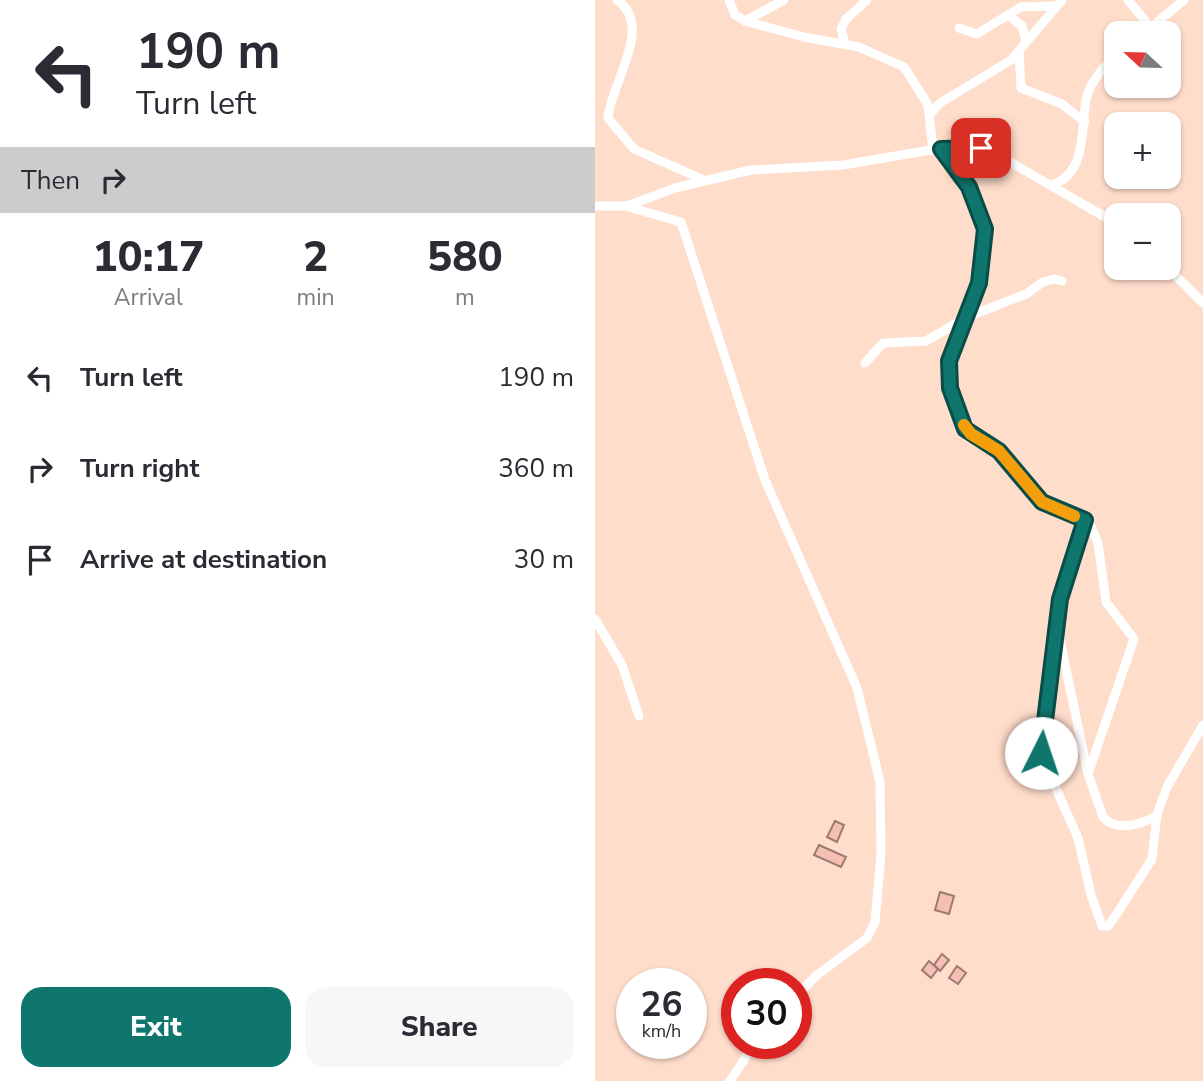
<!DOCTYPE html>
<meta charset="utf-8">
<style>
:root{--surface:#fff;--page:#f7f7f7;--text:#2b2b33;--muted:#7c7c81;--accent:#0f766e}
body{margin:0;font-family:"Nunito Sans",sans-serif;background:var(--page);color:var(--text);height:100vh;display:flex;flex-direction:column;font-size:26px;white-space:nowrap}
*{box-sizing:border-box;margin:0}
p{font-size:23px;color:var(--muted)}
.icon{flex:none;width:38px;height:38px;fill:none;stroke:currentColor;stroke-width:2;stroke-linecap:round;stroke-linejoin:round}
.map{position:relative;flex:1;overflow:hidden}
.sheet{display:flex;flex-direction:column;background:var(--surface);width:595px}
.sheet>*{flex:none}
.top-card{background:#fff;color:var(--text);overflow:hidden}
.needle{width:46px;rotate:292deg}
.tools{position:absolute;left:509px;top:21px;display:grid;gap:14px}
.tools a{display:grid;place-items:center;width:77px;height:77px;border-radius:14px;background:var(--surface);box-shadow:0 2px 5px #0004;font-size:35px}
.speed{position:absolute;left:21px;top:968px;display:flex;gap:14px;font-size:35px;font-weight:700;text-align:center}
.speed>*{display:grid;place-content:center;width:91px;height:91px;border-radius:50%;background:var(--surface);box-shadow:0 2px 5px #0004;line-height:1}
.speed small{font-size:18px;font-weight:400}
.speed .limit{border:10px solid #d22;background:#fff;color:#111}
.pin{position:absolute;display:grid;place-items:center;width:60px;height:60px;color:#fff;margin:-30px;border-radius:14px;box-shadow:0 4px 10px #0006}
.me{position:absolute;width:77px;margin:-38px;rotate:4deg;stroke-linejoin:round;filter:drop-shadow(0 0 5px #0008)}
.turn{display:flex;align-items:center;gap:24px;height:147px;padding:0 21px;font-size:32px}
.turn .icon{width:91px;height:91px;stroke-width:2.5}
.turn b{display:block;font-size:49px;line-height:60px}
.then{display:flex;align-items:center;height:66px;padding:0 21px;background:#0003;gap:14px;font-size:26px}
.eta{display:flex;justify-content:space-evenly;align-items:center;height:119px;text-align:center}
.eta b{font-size:42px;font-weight:800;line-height:49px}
.action{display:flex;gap:14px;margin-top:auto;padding:14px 21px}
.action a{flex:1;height:80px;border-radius:21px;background:var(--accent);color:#fff;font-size:28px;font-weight:800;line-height:80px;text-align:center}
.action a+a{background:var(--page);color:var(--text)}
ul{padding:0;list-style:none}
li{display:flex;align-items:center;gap:21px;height:91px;padding:0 21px}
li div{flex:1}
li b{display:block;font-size:26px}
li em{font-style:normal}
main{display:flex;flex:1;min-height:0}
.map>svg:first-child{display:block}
.building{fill:#f5bfb4;stroke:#9d7a73;stroke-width:2}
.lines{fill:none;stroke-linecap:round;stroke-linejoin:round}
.minor{stroke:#fff;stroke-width:9}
.route-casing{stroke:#0a4d48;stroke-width:18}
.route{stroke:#0f766e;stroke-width:12}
.slow{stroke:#f59e0b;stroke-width:12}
</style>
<main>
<section class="sheet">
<div class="top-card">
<div class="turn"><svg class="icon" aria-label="left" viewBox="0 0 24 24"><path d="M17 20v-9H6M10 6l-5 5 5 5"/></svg><div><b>190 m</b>Turn left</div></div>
<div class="then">Then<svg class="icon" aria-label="right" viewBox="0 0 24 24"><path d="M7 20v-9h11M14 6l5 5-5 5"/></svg></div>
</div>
<div class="eta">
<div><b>10:17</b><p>Arrival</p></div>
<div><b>2</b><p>min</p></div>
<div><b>580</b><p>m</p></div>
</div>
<ul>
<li><svg class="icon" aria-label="left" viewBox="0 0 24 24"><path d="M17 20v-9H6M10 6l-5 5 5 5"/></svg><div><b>Turn left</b></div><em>190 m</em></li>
<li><svg class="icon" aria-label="right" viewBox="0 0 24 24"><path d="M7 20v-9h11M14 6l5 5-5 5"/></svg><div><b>Turn right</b></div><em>360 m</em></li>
<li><svg class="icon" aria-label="arrive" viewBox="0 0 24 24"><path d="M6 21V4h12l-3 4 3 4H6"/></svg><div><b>Arrive at destination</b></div><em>30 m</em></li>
</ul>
<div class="action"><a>Exit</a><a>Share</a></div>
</section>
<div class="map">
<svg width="608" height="1081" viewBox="0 0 608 1081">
<rect width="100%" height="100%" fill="#ffddcb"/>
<g class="building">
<path d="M240 821 249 825 242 842 232 837Z"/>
<path d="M224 845 251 857 246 867 219 855Z"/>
<path d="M345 892 359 896 354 914 340 910Z"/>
<path d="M347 954 354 960 345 971 339 965Z"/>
<path d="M334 961 343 969 336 978 327 970Z"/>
<path d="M362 966 371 973 363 984 354 978Z"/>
</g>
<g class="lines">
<g class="minor">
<path d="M22 0C60 26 15 85 13 118L39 149 109 180"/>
<path d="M134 0 140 15 150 21 209 37 264 47 309 67 333 105 338 150"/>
<path d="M533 0 556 28"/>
<path d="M413 15 427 26 431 40"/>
<path d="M150 21 189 0"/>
<path d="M364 28 382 34 426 7 459 6"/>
<path d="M549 33 589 0"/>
<path d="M250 44 246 29 251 19 272 0"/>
<path d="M424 51 426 88 467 104 490 122"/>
<path d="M336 113 345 103 416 60 467 0"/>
<path d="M346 149 374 187 390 229 384 283 354 361 355 388 370 429 404 451 447 502 495 524 503 543 511 602 539 639 493 774"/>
<path d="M455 185C492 177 486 128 491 100 494 83 509 66 522 55"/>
<path d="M0 206H30L86 222 170 480 262 688 285 782 286 854 280 922 272 938 222 975 201 996"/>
<path d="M32 206 80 188 156 170 248 165 359 146 398 152 522 224"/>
<path d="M573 268 608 303"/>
<path d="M270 363 288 343 331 341 372 317 431 294 448 282 459 279 467 281"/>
<path d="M490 520 465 599 445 741V753L483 838 496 895 507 926H513L519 918 557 859 562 814 572 787 608 725"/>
<path d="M0 619 27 665 44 716"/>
<path d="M463 631 493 774 508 817C522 833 546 824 562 816"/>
<path d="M135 1081 160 1043"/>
</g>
</g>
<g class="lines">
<g class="route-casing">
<path id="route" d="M386 148 346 149 374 187 390 229 384 283 354 361 355 388 370 429 404 451 447 502 490 520 465 599 446 753"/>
</g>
<use href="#route" class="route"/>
<path class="slow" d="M369 425 376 434 404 451 447 502 479 516"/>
</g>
</svg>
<div class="tools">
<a><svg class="needle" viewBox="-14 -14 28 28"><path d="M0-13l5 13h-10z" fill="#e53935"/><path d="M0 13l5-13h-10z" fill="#7c7c81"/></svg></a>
<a>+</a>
<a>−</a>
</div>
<div class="speed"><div>26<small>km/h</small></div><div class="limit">30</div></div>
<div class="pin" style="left:386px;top:148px;background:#d93025"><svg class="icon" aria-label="arrive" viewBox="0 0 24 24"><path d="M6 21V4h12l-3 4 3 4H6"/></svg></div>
<svg class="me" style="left:446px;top:753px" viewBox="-20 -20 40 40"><circle r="19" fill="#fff"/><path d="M0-13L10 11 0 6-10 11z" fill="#0f766e"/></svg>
</div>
</main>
